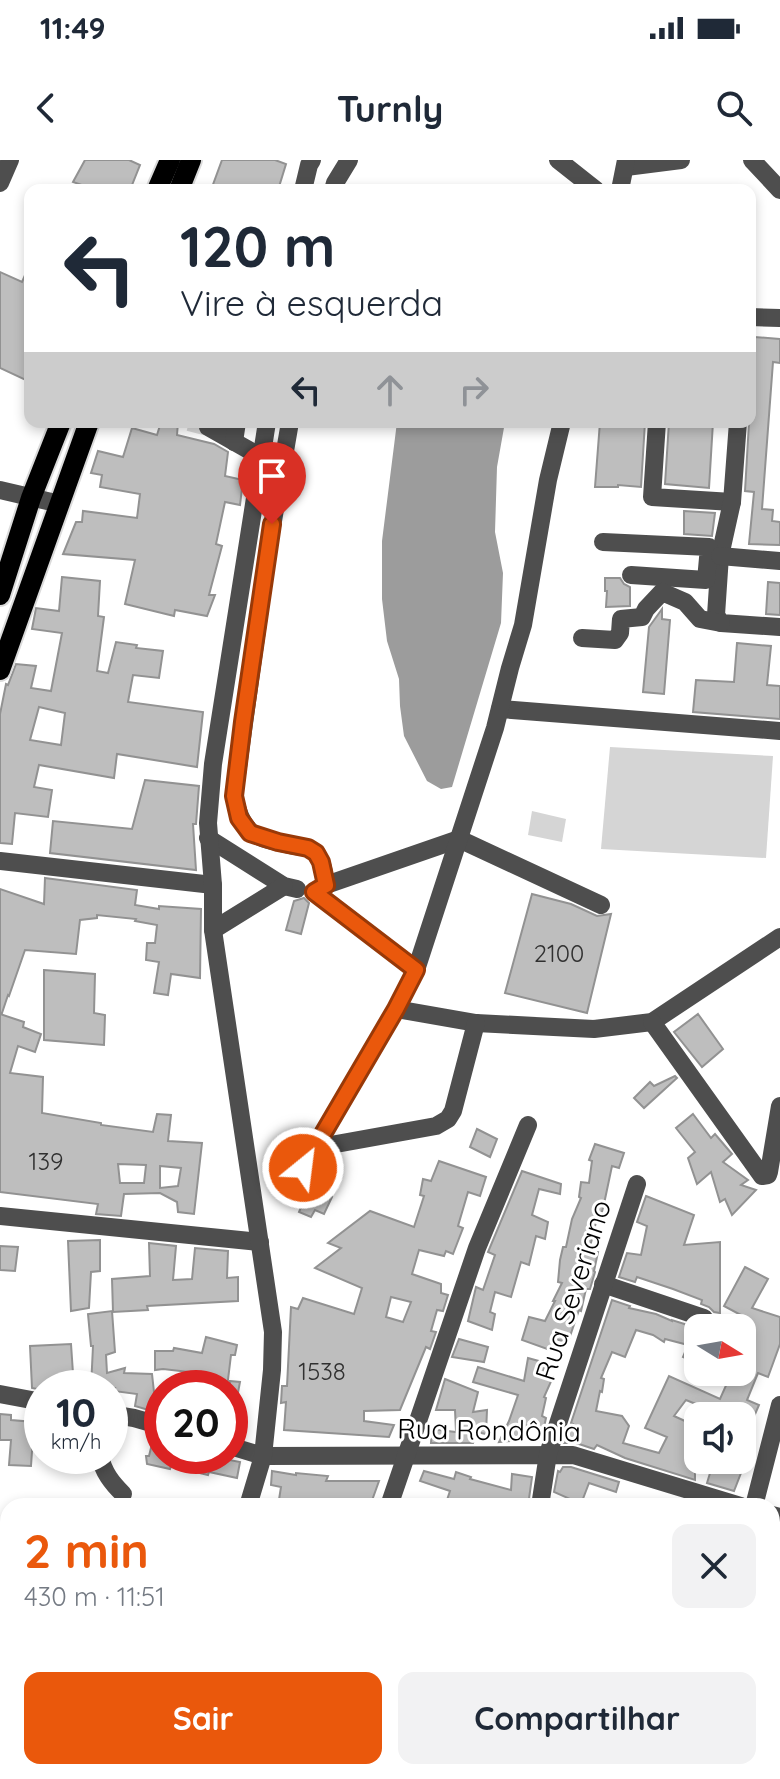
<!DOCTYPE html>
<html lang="pt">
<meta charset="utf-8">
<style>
:root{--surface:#fff;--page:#f2f2f3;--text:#1f2937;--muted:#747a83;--accent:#ea580c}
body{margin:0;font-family:Quicksand,sans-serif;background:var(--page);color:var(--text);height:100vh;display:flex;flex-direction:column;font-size:30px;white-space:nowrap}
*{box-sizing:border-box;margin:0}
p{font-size:26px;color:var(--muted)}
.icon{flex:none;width:44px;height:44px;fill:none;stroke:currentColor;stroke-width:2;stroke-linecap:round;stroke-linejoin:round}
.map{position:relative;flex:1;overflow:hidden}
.side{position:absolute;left:0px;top:1338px;width:780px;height:282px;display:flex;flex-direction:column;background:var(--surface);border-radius:24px 24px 0 0;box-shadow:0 4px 12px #0003}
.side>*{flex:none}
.banner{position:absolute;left:24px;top:24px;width:732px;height:244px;border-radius:16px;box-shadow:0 4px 12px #0003;background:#fff;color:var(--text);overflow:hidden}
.needle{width:52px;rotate:101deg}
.controls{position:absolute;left:684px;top:1154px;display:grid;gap:16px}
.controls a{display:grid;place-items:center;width:72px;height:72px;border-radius:16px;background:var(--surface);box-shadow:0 4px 12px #0003;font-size:40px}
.speed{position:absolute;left:24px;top:1210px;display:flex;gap:16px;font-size:40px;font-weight:700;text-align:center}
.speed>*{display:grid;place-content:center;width:104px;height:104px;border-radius:50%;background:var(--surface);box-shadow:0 4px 12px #0003;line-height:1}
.speed small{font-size:20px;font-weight:400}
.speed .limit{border:12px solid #d22;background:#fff;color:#111}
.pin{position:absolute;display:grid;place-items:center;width:68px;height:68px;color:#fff;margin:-82px -34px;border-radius:50% 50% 50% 0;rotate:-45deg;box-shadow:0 0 8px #0007}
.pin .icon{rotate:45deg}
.me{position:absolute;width:88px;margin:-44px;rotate:29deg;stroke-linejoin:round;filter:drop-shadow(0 0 6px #0008)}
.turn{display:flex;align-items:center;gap:28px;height:168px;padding:0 24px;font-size:36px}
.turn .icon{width:104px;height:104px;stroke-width:2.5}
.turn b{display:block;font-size:56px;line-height:68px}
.lanes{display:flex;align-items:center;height:76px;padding:0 24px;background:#0003;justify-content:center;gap:40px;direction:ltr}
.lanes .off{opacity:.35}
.round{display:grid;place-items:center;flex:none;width:84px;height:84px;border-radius:16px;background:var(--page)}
.head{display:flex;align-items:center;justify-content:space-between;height:136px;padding:0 24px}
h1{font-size:48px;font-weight:800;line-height:60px;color:var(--accent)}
.primary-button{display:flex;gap:16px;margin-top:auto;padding:16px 24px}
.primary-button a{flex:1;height:92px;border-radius:16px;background:var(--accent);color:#fff;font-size:32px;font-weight:800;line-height:92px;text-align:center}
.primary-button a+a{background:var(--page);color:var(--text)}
.status{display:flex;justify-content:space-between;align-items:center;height:56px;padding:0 40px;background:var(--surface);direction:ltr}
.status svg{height:22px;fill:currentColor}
header{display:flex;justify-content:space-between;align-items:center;height:104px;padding:0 24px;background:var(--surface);font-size:36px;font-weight:800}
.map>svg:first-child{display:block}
.green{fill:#d5d5d5}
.water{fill:#9c9c9c}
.building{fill:#bebebe;stroke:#929292;stroke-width:2;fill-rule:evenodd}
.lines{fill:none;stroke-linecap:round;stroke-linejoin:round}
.minor-tunnel{stroke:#d9d9d9;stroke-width:18;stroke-dasharray:18 9;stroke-linecap:butt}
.major-casing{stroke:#dbdbdb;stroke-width:24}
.minor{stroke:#4e4e4e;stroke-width:18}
.major{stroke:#000;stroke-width:20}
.route-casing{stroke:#983908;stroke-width:20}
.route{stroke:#ea580c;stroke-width:14}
.labels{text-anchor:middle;stroke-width:6;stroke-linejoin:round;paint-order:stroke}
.number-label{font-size:24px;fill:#303030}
.street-label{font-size:28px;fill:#000;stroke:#fff}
</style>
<div class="status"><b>11:49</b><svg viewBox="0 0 49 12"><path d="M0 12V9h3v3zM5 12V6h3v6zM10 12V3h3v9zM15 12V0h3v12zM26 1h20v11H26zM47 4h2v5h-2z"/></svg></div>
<header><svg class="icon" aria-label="back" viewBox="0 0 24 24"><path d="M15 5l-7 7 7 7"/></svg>Turnly<svg class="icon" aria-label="search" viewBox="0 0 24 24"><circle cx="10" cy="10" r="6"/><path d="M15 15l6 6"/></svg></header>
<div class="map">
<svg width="780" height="1619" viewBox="0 0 780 1619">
<rect width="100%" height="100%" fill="#fff"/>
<g class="green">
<path d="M610 587 773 596 766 698 601 689Z"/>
<path d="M532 651 566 659 562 682 528 675Z"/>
</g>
<path class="water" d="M397 262H505L497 307 495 372 503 413 501 463 452 627 441 629 427 621 404 576 400 546 399 519 387 481 382 439V381Z"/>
<g class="building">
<path d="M85 0H129L140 5 130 30H96L73 22Z"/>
<path d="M222 0H275L286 4 278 30H211Z"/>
<path d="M30 104V222L0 208V112L22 122Z"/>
<path d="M754 177 780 179V203L773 202 762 349 773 350 772 361 780 362V385L749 384 754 332 745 331Z"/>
<path d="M161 262H178L177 275 214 284 228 292 225 316 243 320 240 345 225 342 216 384 222 386 209 435H215L207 456 175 450 174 456 125 444 135 400 63 394 76 362H82L83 351 137 358 140 334 100 327 102 315 91 313 98 291 123 297 132 268 157 275Z"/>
<path d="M600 262H645L641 327 618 325V327H595Z"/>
<path d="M669 262H713L709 328 665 324Z"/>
<path d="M684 351 715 353 712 376 684 374Z"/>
<path d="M62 417 100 421 98 456 104 457 97 511 108 513 116 482 137 485 136 488 163 491 159 518 133 515 128 542 203 552 197 607 117 594 114 618 39 605 34 627 52 630 48 657 15 653 12 684 0 683V554L6 524 8 525 16 504 36 506 31 528 51 531 62 473 32 469 36 448 59 451ZM39 547 65 553 61 585 30 580Z"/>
<path d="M605 418H620L624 424 630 427V446L606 447 607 431H605Z"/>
<path d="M768 422 780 423V455L766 454Z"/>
<path d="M662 449V459L670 460 664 534 643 532 649 467Z"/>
<path d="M737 483 771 486 767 525 780 526V559L693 552 696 520 734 522Z"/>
<path d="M145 620 199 626 196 664H193L196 710 50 693 53 661 132 669Z"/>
<path d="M45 718 137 730 135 745 159 749V746L201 749 200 818 171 814 168 835 154 833 159 802 146 800 147 783H155L157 765 135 761 136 759 97 755V758L80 760 76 794 25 790 9 836 8 835 2 853H0V729L44 744Z"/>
<path d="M532 734 571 744 597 756 611 754 587 853 505 833Z"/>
<path d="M304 738 309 743 301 774 286 770 294 741Z"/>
<path d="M44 810 95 814 94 853 105 855 104 885 44 880Z"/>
<path d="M0 854 24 862 23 867 41 874 35 892 18 886 10 913 43 917 42 953 101 963V965L153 972 157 954 171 955 168 981 202 983 194 1054 178 1052 177 1042 160 1033 124 1034 121 1056 96 1054 98 1044 0 1032ZM118 1004 146 1005 144 1023H120ZM160 1006 181 1008 178 1026 160 1028Z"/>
<path d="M698 854 723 889 702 907 674 872Z"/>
<path d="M675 916 677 918 644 948 634 938 650 922 654 926Z"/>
<path d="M693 954 711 978 715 974 732 994 723 1002 748 1020 741 1025 756 1030 732 1055 725 1039 720 1042 711 1012 697 1024 688 998 695 992 676 968Z"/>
<path d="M477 969 497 979 490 997 470 987Z"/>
<path d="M595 984 624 993 619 1008 612 1006 604 1044 599 1063 596 1062 589 1091 598 1092 594 1111 595 1112 590 1129H586L581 1151 579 1150 568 1182 554 1179 550 1190 522 1180 529 1157 545 1161 555 1141H553L562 1123 558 1122 560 1100 563 1087H566L572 1059 581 1038 579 1037 581 1022 589 1023 592 1001 589 1000Z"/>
<path d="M439 1001 486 1017 480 1036 468 1032 458 1066 463 1068 453 1094 446 1091 444 1096 419 1090 412 1114 441 1124V1133L448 1135 443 1151 437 1150 431 1171 436 1172 430 1189 426 1187 400 1250 364 1251V1261L394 1265 389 1277 284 1270 286 1242 281 1243 282 1226H287L291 1147 298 1149 303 1138 354 1154 362 1128 315 1108 341 1088 328 1083 370 1051 414 1067 424 1036 420 1035 423 1019 431 1021ZM391 1137 411 1142 403 1162 386 1157Z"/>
<path d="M522 1011 561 1024 560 1034 539 1029 532 1055 548 1062 545 1079 536 1076 529 1105 521 1102 511 1137 495 1132 490 1152 495 1154 492 1170 468 1161 476 1127 483 1130 495 1095 488 1092Z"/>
<path d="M310 1027 332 1037 324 1054 315 1050 311 1057 299 1052Z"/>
<path d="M646 1036 694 1055 684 1085 720 1082V1153L714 1152 709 1147 701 1144 702 1140 673 1129 637 1117 635 1122 619 1117 627 1093 641 1095 647 1066 637 1062Z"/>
<path d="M100 1080V1111L91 1112 89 1148 71 1151 68 1081Z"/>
<path d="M149 1083 176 1086 173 1120 192 1119 195 1088 228 1091 227 1118 238 1117V1141L147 1146 148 1150 113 1152 112 1119 150 1116Z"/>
<path d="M0 1086 18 1087 15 1111 0 1110Z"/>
<path d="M745 1107 768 1119 752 1148 780 1157V1184L768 1217 758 1213 747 1240 759 1245 750 1266 742 1262V1256H725L686 1240 674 1256 698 1267V1281L695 1290V1320L625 1298 597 1285 594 1289 576 1283H564L573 1264 571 1263 612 1140 630 1146 629 1148 656 1154 672 1161V1160L697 1168 691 1183 698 1185V1204L683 1197 688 1185 665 1179 664 1182 653 1175 636 1170 625 1197 612 1192 601 1218 604 1219 602 1232 600 1231 596 1251 622 1256 629 1266 623 1283 659 1293 667 1277 645 1268 669 1216 720 1239 732 1212H742V1168H737L741 1155 724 1146Z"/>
<path d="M112 1151 115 1192 106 1195 107 1213 125 1208 124 1213 152 1214 154 1232 162 1234V1254L135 1246 137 1234 114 1231 115 1228H91L93 1186H91L88 1154Z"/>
<path d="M206 1177 237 1185 235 1195H231L227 1228H212L216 1215 163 1209 155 1210V1191H173L174 1188 202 1193Z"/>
<path d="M459 1179 488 1187 484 1202 452 1197Z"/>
<path d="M71 1184 74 1228H42V1230L32 1228 30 1186Z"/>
<path d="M528 1198 546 1203 543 1213 553 1217 544 1237 546 1238 542 1256 546 1258 543 1272 525 1265 522 1280 499 1282 509 1261 518 1235 473 1222 478 1207 524 1221Z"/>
<path d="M445 1219 478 1232 473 1252 487 1250 486 1274 476 1272 473 1283H431L432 1269 456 1272 455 1250H436Z"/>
<path d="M230 1221 240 1222 236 1243 244 1245 237 1276 230 1274Z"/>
<path d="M0 1254 11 1255V1260L34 1262 31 1306 9 1305 11 1280H0Z"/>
<path d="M154 1276 162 1278V1296H209L240 1302 237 1318 209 1312 208 1315 171 1306 170 1309 147 1304 146 1296H149Z"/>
<path d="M714 1300H746L734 1331 707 1323Z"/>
<path d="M563 1307H571L619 1322 616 1332 589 1323 581 1344 554 1332 558 1311 560 1312Z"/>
<path d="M272 1311 296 1315V1313L328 1316 326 1321H379L370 1346H278L281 1327 271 1325Z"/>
<path d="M424 1311 454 1319 456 1312 471 1317 470 1319 511 1330 512 1314 532 1317 528 1346H445L450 1331 420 1321Z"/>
</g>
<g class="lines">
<path class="minor-tunnel" d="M189 262 208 267"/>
<g class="major-casing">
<g id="major">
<path d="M157 30 170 0"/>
<path d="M179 30 191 0"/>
<path d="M0 435 31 338 61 262"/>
<path d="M0 510 89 262"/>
</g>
</g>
<g class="minor">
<path d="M558 0 596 30"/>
<path d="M752 0 780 30"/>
<path d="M626 7 681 0"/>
<path d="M0 23 10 0"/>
<path d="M303 30 309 5 312 0"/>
<path d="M333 30 335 23 349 0"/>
<path d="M620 30 626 0"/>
<path d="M750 157 780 158"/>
<path d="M290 262 268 390 234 636C243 677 256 678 295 686 304 687 312 688 317 696 324 703 324 716 326 725"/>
<path d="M657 262 652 337 732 342"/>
<path d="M738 262 732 342 720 396 716 455 721 463 780 467"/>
<path d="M208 267 261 297"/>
<path d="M234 282 237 262"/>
<path d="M0 330 60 344"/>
<path d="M603 382 709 387 706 420 631 415"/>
<path d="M720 396 780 401"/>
<path d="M582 478 615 480 620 473 621 459 642 457 646 449 662 432 685 442 700 459 721 463"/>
<path d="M500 549 780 571"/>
<path d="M208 678 284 726 297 729"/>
<path d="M0 701 213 725"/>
<path d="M213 770 284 726"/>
<path d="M416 810 314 732 326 725 459 679 601 745"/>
<path d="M396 849 476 863 594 869 652 862 780 777"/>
<path d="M652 862 762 1016 768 1015 769 1012 780 946"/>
<path d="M314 988 436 966 448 959 453 951 476 863"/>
<path d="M303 1008 396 849 416 810 495 568 510 508 523 465 548 320 562 262"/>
<path d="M0 1056 260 1082"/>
<path d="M603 1124 704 1158"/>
<path d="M0 1234 42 1242"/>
<path d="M110 1254 134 1258 162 1266"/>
<path d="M230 1286 263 1296 573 1295 741 1346"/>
<path d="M100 1296C103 1312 112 1323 123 1334"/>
<path d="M248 1346 263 1296 272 1210 273 1172 213 770V725L208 663 213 604 267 262"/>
<path d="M389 1346 477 1088 528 965"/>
<path d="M540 1346 548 1294 637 1024"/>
<path d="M754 1346 780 1245"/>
<path d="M772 1355 780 1357"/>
<path d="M0 1466 8 1464"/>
<path d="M0 1594 8 1593"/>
<path d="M272 1612V1619"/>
<path d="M376 1612V1619"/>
<path d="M666 1612 679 1613"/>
<path d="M175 1619 176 1612"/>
<path d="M507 1619V1612"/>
</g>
<use href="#major" class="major"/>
</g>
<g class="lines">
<g class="route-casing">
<path id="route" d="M272 364 243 562 234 636 239 658 250 673 278 682 308 688 316 693 321 702 326 725 314 732 416 810 396 849 303 1008"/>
</g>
<use href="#route" class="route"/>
</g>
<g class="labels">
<g class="number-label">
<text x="559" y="802">2100</text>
<text x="46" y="1010">139</text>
<text x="322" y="1220">1538</text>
</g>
<g class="street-label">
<text transform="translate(573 1130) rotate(-72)" y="10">Rua Severiano</text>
<text transform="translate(489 1270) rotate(1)" y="10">Rua Rondônia</text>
</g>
</g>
</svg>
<div class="controls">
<a><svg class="needle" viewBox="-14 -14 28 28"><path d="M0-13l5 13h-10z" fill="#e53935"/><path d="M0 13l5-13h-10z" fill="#747a83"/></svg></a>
<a><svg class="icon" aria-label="sound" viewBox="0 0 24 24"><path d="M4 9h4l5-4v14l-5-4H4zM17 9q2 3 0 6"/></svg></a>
</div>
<div class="speed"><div>10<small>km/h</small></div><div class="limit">20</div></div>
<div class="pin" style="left:272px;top:364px;background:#d93025"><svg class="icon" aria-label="arrive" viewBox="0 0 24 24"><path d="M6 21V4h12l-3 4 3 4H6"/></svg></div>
<svg class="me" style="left:303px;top:1008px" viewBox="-20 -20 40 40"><circle r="17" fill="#ea580c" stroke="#fff" stroke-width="3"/><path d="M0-11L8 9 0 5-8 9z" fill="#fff"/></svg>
<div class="banner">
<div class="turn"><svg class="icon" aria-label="left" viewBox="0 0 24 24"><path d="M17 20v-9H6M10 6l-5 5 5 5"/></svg><div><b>120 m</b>Vire à esquerda</div></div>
<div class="lanes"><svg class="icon" aria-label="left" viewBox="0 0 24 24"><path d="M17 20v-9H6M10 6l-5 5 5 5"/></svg><svg class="icon off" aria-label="ahead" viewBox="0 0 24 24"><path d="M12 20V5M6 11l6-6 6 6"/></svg><svg class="icon off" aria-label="right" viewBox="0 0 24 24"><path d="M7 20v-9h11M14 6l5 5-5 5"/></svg></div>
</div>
<section class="side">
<div class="head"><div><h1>2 min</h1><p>430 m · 11:51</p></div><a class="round"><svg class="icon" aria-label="close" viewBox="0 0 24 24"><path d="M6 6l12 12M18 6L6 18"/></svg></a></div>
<div class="primary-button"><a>Sair</a><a>Compartilhar</a></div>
</section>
</div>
